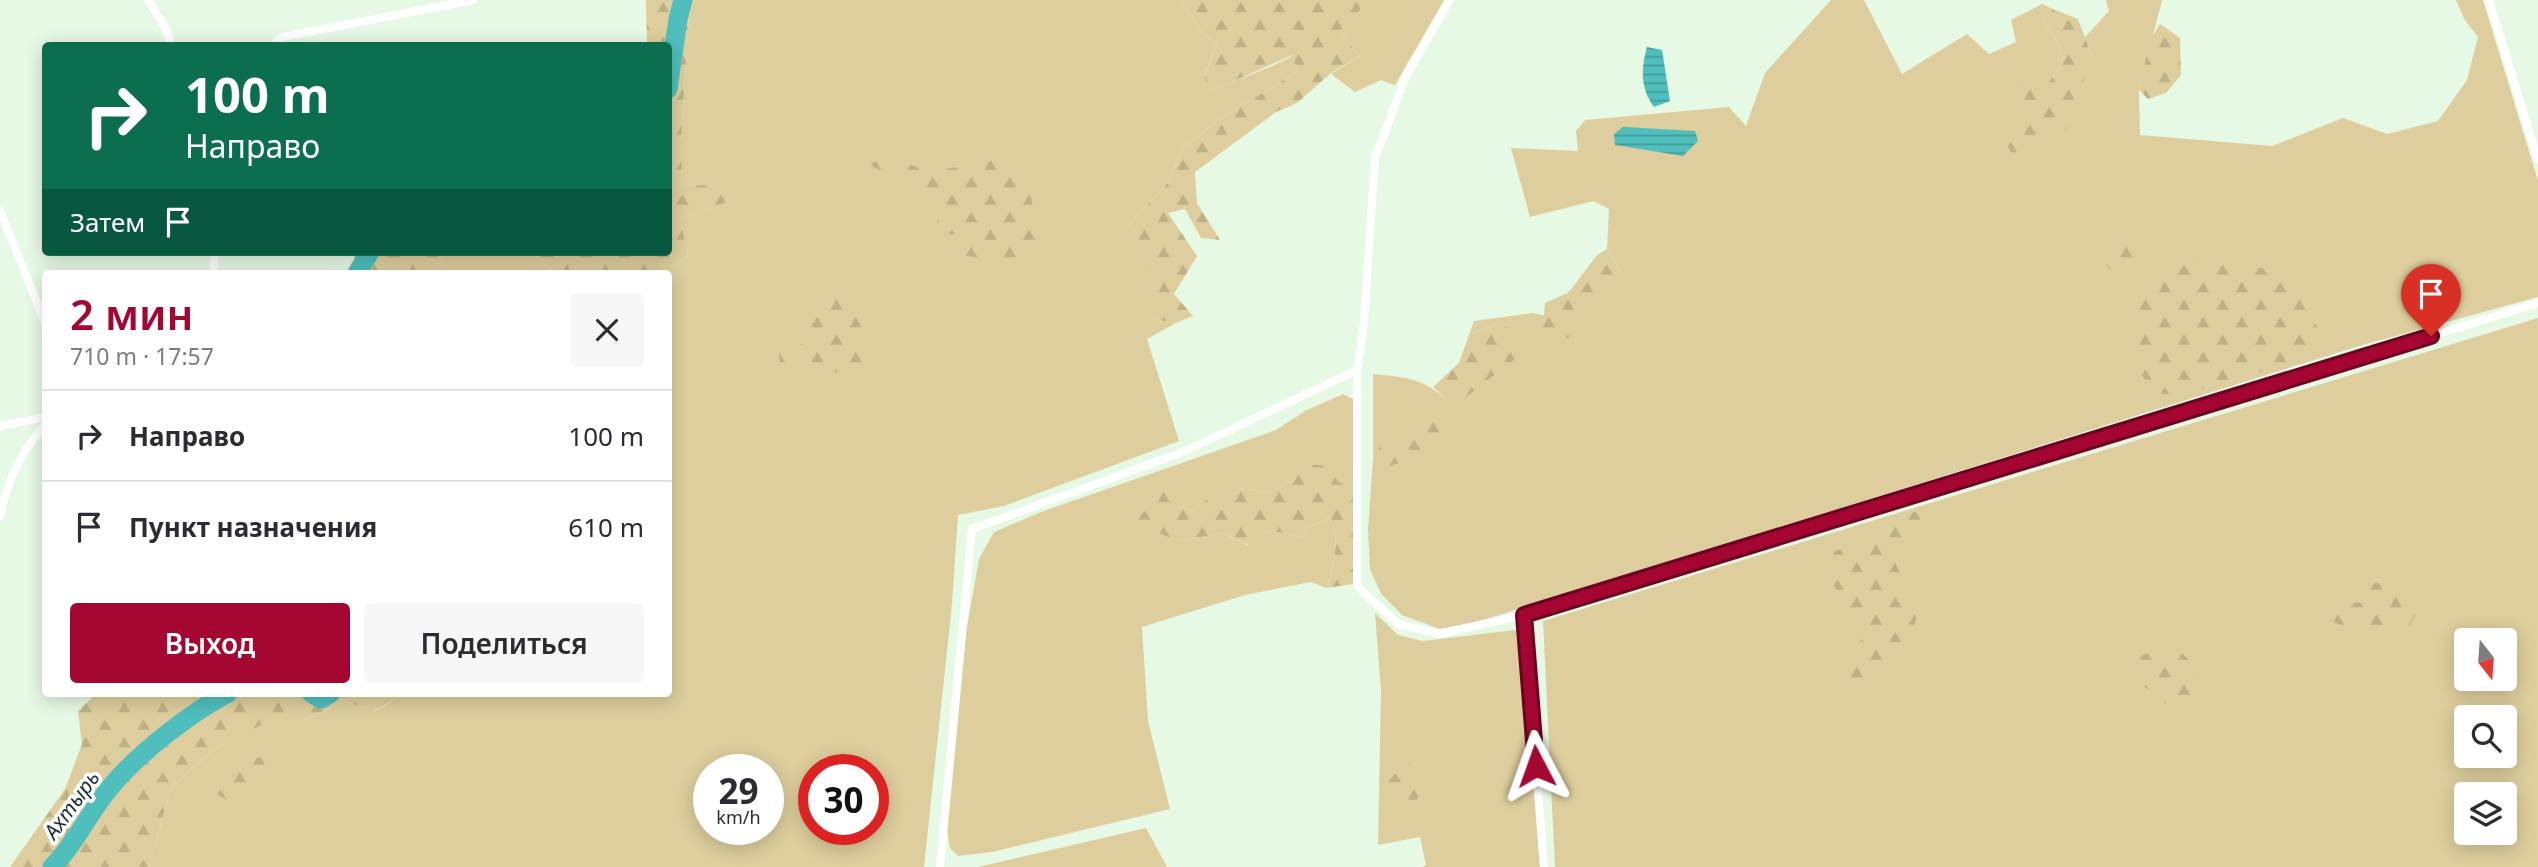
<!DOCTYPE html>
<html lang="ru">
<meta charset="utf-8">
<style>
:root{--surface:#fff;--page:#f7f7f7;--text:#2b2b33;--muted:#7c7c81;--line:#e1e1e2;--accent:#a40631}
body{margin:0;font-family:"Noto Sans",sans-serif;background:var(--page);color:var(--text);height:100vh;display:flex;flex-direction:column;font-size:26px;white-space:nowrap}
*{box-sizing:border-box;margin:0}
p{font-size:23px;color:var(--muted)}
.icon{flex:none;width:38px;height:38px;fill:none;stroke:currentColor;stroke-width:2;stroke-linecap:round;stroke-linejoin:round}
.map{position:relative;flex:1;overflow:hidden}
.panel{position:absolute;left:42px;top:270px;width:630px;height:427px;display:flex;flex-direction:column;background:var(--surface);border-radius:7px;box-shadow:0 4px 18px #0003}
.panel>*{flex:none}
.banner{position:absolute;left:42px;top:42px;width:630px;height:214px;border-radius:7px;box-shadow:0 4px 18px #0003;background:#0b6e4f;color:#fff;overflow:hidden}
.needle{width:46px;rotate:163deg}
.tools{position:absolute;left:2454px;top:628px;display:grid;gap:14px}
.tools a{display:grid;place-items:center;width:63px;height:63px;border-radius:7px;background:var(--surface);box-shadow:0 4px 18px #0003;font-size:35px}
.speed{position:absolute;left:693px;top:754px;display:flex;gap:14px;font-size:35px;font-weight:700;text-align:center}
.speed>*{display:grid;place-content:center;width:91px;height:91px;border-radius:50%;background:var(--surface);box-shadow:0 4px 18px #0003;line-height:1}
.speed small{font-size:18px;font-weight:400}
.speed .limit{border:10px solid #d22;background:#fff;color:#111}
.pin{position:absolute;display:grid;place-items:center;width:60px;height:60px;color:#fff;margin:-72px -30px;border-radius:50% 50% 50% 0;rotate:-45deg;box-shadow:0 0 7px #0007}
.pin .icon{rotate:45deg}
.me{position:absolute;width:77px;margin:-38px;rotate:356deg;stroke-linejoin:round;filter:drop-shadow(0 0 5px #0008)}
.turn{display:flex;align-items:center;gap:24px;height:147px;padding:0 28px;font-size:32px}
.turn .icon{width:91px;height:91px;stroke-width:2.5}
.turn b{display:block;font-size:49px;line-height:60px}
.then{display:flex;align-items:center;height:66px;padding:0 28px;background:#0003;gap:14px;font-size:26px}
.round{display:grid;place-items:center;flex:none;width:74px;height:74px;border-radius:7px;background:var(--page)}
.overview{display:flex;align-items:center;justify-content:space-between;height:119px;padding:0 28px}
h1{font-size:42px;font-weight:600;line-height:52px;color:var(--accent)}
.button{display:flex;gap:14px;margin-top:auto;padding:14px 28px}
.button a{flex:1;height:80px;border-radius:7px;background:var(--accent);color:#fff;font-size:28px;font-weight:600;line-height:80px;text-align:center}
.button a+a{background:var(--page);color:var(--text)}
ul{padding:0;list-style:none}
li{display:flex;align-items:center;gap:21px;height:91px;padding:0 28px;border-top:2px solid var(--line)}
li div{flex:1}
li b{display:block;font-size:26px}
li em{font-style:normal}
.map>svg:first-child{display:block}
.grass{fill:#dece9d;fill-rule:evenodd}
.forest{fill:url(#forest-firs)}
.water{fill:url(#water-rules)}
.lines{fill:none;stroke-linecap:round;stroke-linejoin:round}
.river{stroke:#4fbfbd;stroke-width:19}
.minor{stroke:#fff;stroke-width:8}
.route-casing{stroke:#6b0420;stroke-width:18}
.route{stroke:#a40631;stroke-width:12}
.labels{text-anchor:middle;stroke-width:7;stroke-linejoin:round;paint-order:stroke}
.water-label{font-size:21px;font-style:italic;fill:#1b302f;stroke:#fff}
</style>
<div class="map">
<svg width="2538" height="867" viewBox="0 0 2538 867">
<defs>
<pattern id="forest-firs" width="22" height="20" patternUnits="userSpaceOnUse" patternTransform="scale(1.75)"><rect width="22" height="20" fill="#dece9d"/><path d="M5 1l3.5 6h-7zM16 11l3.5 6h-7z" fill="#beb187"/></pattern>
<pattern id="water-rules" width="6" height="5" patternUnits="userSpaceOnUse" patternTransform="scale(1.75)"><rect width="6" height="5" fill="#4fbfbd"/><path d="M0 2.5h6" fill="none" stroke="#429c9a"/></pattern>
</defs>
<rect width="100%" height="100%" fill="#e6f9e4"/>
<g class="grass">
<path d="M694 0H1180L1204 35 1217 43 1204 76 1213 90C1240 77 1268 70 1294 55L1297 72 1218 120 1182 149 1168 183 1127 227 1162 285 1147 318 1176 323 1147 339 1179 441 1004 506 958 515 952 604 924 867H149L171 787 215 749 261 724 310 718 344 701 375 711 406 693H668L667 273 688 255 680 218 738 198 705 185 682 186 681 142 689 16ZM709 770H768V830H709ZM814 770H873V830H814Z"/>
<path d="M1367 0H1444L1395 85 1381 80 1355 92 1331 74 1360 56 1340 31Z"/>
<path d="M1831 0H1864L1902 74 1967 34 1989 54 2016 42 2011 20 2042 4 2053 9 2043 21 2059 44 2062 65 2020 119 2013 154 2092 56 2085 37 2109 11 2106 0H2162L2139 90 2140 135 2272 146 2343 118 2387 134 2438 121 2467 80 2478 37 2465 20 2456 0H2483L2538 181V297L2359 346 1477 622 1440 629 1402 615 1382 595 1370 570 1368 529 1373 459V374C1408 378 1422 377 1449 402L1496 324 1469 335 1474 321 1533 313 1546 316 1543 329 1620 270 1607 249 1609 209 1594 201 1530 217 1511 148 1578 151 1576 131 1585 120 1729 107 1746 126 1765 73Z"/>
<path d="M445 252H531L555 273H433Z"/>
<path d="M2538 318V867H1555L1543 621ZM2466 640H2504V679H2466ZM2466 718H2504V756H2466ZM2466 794H2504V833H2466Z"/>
<path d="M1343 394 1353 399 1354 486 1296 479 1269 492 1238 488 1194 512 1178 506 1182 495 1162 504 1179 541 1223 533 1248 545C1263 526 1281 532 1301 538L1309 527 1330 518C1341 541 1333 565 1327 588L1311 582 1245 595 1142 627 1148 721 1170 809 992 852 958 856 950 848 946 823 966 633 979 559 994 532 1041 512 1276 430 1305 411Z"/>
<path d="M1375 613 1398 635 1423 641 1515 630 1522 636 1540 867H1422L1426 865 1420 837 1378 845 1381 691Z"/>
<path d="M1146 828 1167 867H978Z"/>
</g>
<g class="forest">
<path d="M646 0H694L689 16 681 141 682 186 705 185 739 198 680 218 688 255 667 273H555L531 252H668V46L647 45Z"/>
<path d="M1180 0H1367V2L1340 31 1360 56 1331 73 1297 103 1276 112 1195 172 1197 203 1220 240 1201 238 1185 209 1168 213 1197 256 1174 294 1193 316 1176 323 1146 318 1162 285 1130 248 1127 227 1168 183 1182 149 1218 120 1297 72 1293 55 1213 90 1204 77 1217 43 1204 35Z"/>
<path d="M2053 9 2078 19 2092 56 2066 130 2013 154 1999 134 2020 119 2012 85 2025 75 2044 88 2062 65 2059 44 2043 21Z"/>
<path d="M2160 24 2180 38 2181 75 2166 93 2148 99 2139 90 2150 40Z"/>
<path d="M894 158 930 172 994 160 1028 176 1040 254 1010 277 997 259 956 255 967 234 936 235 939 197 865 163Z"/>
<path d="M2123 236 2138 252 2125 269 2109 270 2100 252Z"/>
<path d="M1607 249 1620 270 1568 338 1556 340 1543 329 1545 303 1569 292 1597 255Z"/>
<path d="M356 252H445L433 273H350Z"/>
<path d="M2175 253 2288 273 2320 333 2316 356 2179 396 2159 393 2135 369 2140 288Z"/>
<path d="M806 293 854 294 869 366 808 378V362L780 363 779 352 808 342Z"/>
<path d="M1496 324 1516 329 1515 345 1521 354 1460 402H1449L1433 387 1459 363 1469 335Z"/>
<path d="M1441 413 1447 428C1434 453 1406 461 1380 469L1373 459 1382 443 1414 431Z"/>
<path d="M1301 464 1329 466 1338 482 1354 486 1353 584 1327 588C1333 565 1341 540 1330 518L1309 527 1301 538C1281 532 1263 526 1249 545L1223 533 1179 541 1146 528 1135 516 1162 504 1150 495 1155 488 1183 495 1178 506 1194 512 1218 489 1238 488 1269 492 1296 479Z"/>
<path d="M1933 507 1930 530 1894 560 1918 612 1908 650 1851 695V673L1864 629 1831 582 1834 551 1888 536 1900 516Z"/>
<path d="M2391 581 2424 599 2408 629 2360 632 2330 621 2332 612 2352 602 2364 603 2370 584Z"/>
<path d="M2172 645 2200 669 2193 693 2177 713 2144 686 2140 656Z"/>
<path d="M97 693H406L374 711 344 701 310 718 261 725 215 749 171 787 149 867H10L65 789 82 744 78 711Z"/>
<path d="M234 755 263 758 268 778 242 809 217 794Z"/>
<path d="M1409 763 1412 773 1405 785 1413 786 1424 771 1428 780 1416 801 1399 805 1385 795 1387 781Z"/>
</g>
<g class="water">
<path d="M1647 47 1662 50 1670 101 1654 107C1640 88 1641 69 1647 47Z"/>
<path d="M1623 127 1695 131 1698 141 1683 156 1615 145 1614 134Z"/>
</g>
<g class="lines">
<g class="river">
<path d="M668 89 678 19 683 0"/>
<path d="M357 273 370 252"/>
<path d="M311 693 321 699 331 693"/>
<path d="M52 867C77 842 90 810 113 784 140 752 192 712 228 693"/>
</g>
<g class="minor">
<path d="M148 0 166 29 171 46"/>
<path d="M1450 0 1406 76 1375 158 1364 322 1357 370V586L1398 624 1439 634 1524 615"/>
<path d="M2489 0 2538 160"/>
<path d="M272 46 282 37 473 0"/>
<path d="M0 211 46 325"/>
<path d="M214 252V273"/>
<path d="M0 426 46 417"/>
<path d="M0 516C8 480 20 452 46 424"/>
<path d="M940 867 972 529 1183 452 1357 370"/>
<path d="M1544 867 1524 615 2538 303"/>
</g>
</g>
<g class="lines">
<g class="route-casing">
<path id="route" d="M1536 766 1524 615 2431 336"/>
</g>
<use href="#route" class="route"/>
</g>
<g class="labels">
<g class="water-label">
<text transform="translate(72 805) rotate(-54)" y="7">Ахтырь</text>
</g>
</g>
</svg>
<div class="tools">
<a><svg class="needle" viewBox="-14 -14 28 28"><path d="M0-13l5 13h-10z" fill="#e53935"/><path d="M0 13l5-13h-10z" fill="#7c7c81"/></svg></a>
<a><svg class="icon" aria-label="search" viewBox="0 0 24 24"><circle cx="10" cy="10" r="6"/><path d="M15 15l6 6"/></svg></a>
<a><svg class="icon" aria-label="layers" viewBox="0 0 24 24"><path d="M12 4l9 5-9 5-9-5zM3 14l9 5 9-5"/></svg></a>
</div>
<div class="speed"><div>29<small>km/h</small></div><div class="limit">30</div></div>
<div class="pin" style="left:2431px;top:336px;background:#d93025"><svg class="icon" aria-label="arrive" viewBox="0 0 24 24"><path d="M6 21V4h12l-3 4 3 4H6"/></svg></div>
<svg class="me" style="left:1536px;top:766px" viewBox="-20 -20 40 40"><path d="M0-17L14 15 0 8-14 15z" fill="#a40631" stroke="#fff" stroke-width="4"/></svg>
<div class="banner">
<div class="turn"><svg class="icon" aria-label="right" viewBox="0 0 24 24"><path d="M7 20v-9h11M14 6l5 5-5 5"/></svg><div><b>100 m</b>Направо</div></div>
<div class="then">Затем<svg class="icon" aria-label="arrive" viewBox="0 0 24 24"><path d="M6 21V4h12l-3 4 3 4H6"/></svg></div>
</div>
<section class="panel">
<div class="overview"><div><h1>2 мин</h1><p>710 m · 17:57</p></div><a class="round"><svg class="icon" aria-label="close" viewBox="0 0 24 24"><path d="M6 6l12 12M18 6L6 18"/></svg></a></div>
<ul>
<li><svg class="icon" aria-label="right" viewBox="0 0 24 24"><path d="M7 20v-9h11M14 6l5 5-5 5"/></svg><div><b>Направо</b></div><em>100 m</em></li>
<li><svg class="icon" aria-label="arrive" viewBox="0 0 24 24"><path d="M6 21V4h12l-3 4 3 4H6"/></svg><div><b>Пункт назначения</b></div><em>610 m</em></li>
</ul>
<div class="button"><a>Выход</a><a>Поделиться</a></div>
</section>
</div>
